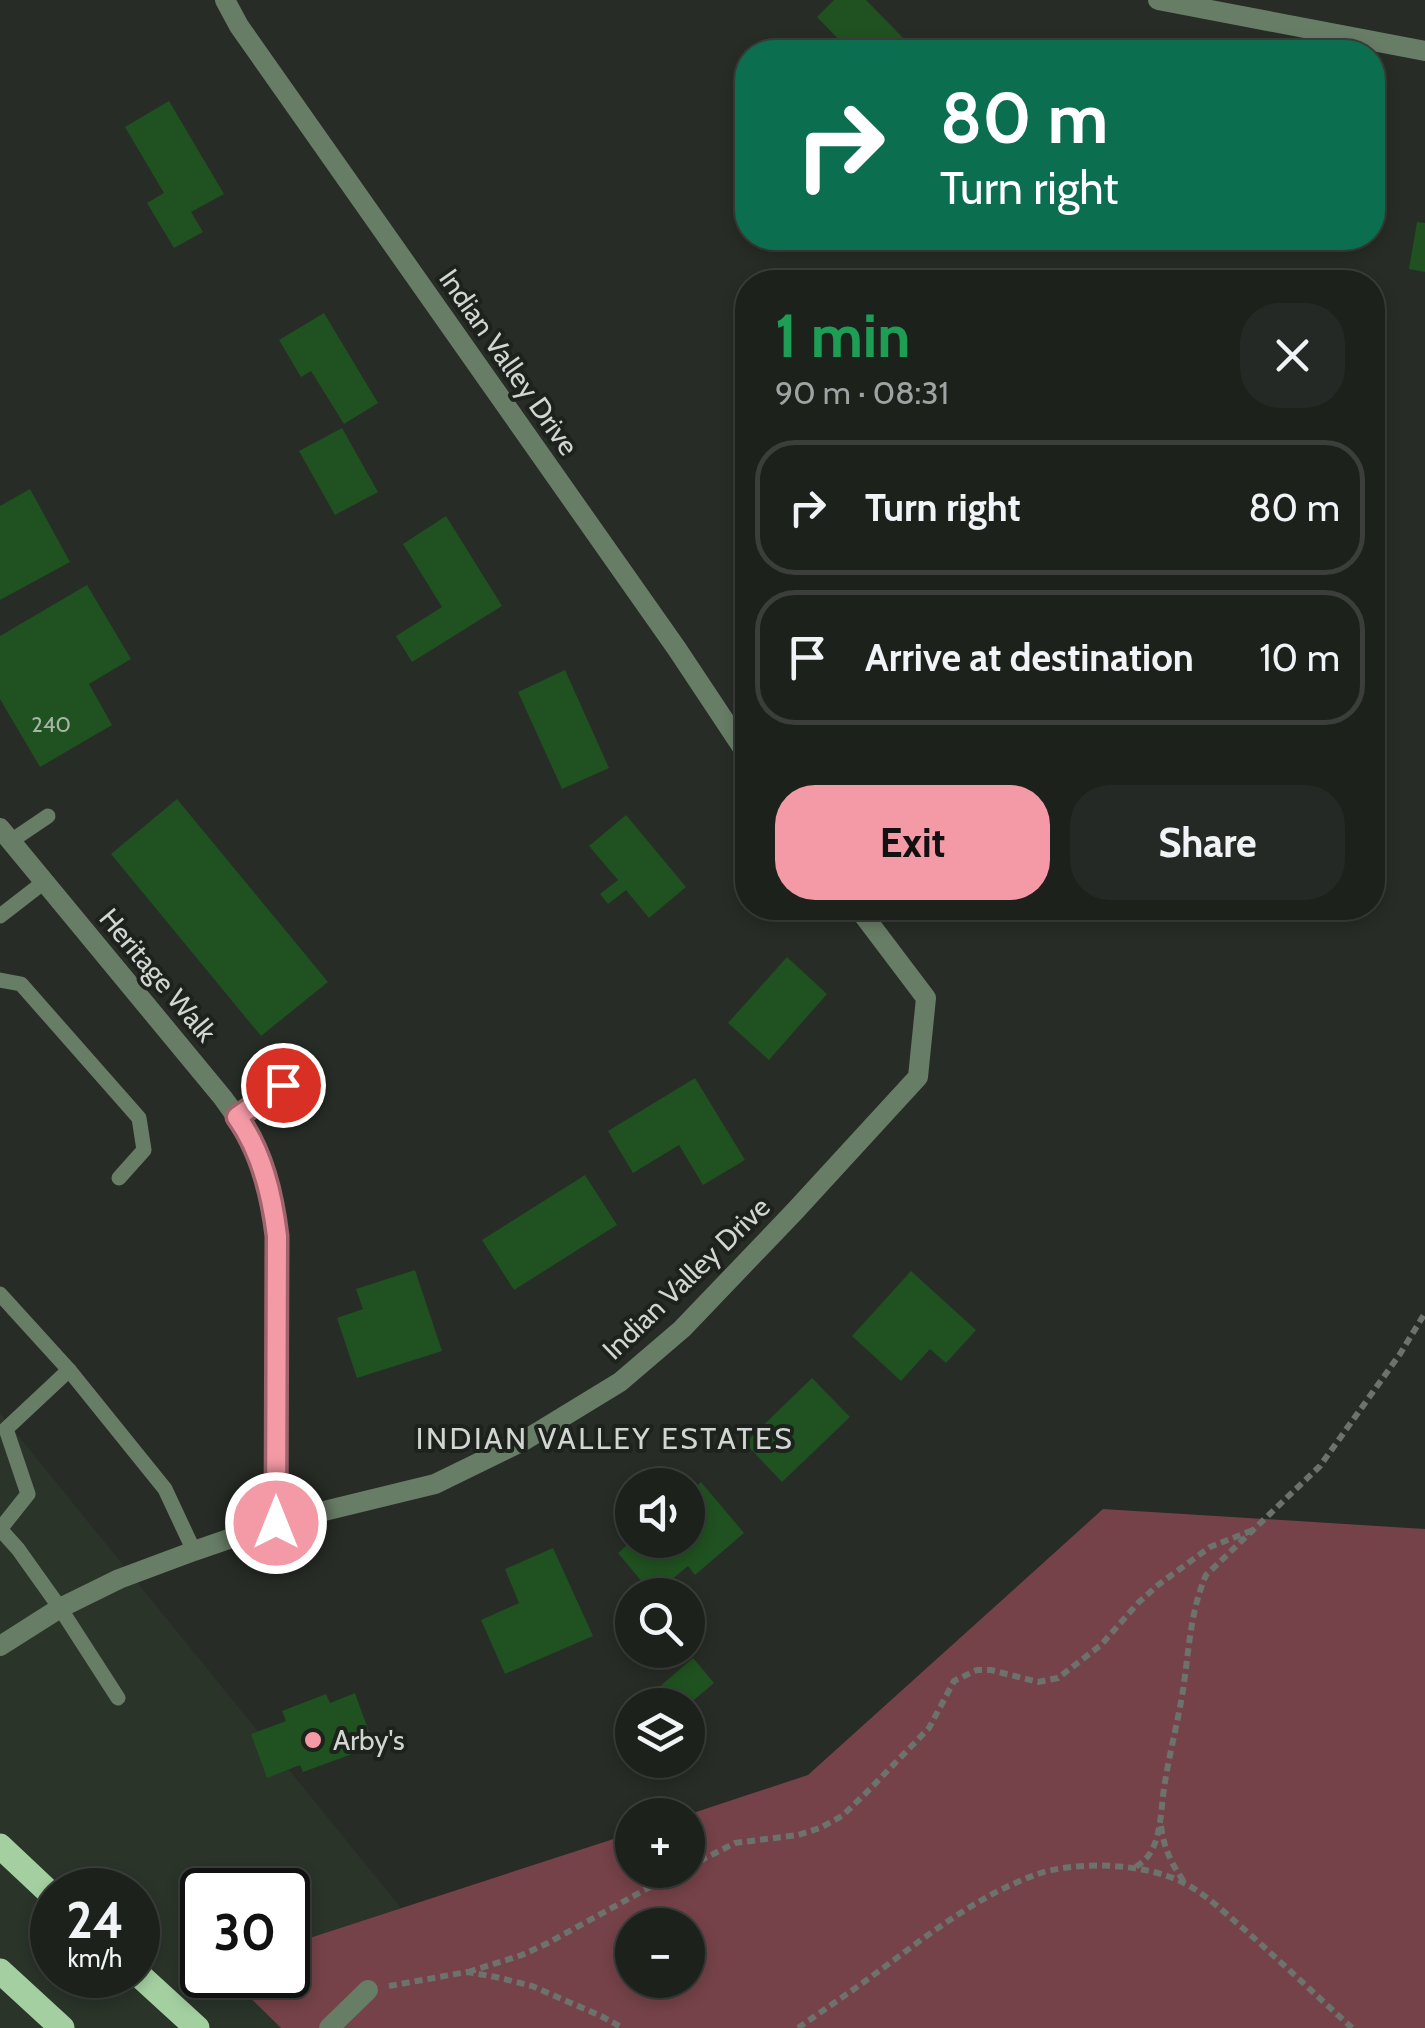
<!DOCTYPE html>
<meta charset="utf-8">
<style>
:root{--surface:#1d211c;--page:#252925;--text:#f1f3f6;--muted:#a0a3a3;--line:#3b3e3b;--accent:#f49aa6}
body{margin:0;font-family:Cabin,sans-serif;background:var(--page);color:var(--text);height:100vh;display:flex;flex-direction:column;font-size:38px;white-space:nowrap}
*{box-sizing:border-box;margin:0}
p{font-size:32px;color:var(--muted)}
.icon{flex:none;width:55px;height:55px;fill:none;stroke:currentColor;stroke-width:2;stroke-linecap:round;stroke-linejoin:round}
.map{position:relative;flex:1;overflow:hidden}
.side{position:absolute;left:735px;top:270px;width:650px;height:650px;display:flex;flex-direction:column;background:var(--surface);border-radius:40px;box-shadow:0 5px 15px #0003,0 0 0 2px var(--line)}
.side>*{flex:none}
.banner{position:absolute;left:735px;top:40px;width:650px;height:210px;border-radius:40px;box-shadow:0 5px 15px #0003,0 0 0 2px var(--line);background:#0b6e4f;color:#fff;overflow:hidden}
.tools{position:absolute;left:615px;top:1468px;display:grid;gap:20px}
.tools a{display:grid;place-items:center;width:90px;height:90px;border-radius:50%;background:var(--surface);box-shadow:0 5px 15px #0003,0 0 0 2px var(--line);font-size:50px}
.speed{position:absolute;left:30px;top:1868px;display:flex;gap:20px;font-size:50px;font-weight:700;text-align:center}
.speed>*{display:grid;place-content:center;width:130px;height:130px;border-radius:50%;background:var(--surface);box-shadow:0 5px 15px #0003,0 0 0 2px var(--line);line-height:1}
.speed small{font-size:25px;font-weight:400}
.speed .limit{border:5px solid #111;border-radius:15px;background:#fff;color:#111}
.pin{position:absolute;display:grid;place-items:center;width:85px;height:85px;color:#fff;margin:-42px;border:5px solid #fff;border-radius:50%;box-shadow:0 2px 10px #0007}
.me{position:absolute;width:110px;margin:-55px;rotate:0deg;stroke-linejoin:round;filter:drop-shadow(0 0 8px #0008)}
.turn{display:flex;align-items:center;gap:35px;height:210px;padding:0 40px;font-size:45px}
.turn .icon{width:130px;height:130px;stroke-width:2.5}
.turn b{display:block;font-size:70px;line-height:85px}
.round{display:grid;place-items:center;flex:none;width:105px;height:105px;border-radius:40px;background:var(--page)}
.overview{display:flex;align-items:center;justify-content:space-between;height:170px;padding:0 40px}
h1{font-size:60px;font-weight:700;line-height:75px;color:#1e9e55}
.button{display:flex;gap:20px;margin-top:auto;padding:20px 40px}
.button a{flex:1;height:115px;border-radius:40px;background:var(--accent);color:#111;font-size:40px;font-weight:700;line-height:115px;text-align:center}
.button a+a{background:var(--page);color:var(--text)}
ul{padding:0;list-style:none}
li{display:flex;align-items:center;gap:30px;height:135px;margin:0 20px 15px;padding:0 20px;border:5px solid var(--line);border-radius:40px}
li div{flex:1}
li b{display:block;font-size:38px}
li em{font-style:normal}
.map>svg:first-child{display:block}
.built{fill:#2a3429;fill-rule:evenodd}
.green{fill:#754249;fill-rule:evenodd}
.building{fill:#205120}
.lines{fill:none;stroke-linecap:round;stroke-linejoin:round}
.path{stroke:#6d726d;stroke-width:6;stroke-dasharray:8 5;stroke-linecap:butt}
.lane{stroke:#687d66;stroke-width:15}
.street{stroke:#687d66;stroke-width:20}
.primary{stroke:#a4d0a1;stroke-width:25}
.route-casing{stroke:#9f646c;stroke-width:25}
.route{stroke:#f49aa6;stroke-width:18}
.poi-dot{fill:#f49aa6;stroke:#1d221d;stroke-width:4}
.labels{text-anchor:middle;stroke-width:8;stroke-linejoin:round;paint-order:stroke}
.number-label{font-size:22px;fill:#a6b5a6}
.street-label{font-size:28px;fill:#d2d6d2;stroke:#1d221d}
.poi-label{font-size:28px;fill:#d2d6d2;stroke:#1d221d;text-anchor:start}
.neighbourhood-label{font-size:30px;letter-spacing:2.5px;fill:#d2d6d2;stroke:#1d221d}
</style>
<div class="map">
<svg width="1425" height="2028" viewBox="0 0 1425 2028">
<rect width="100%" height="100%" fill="#272c26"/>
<path class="built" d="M0 1413 401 1908 288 1945V1890H202V1975H227L281 2028H0ZM52 1890H138V1975H52Z"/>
<path class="green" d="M1103 1509 1425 1529V2028H281L227 1975H288V1945L632 1833V1870H688L687 1815 808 1775ZM632 1925H688V1980H632Z"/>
<g class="building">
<path d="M834 0H866L911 46 904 52H851L817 17Z"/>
<path d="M169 101 224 194 191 212 203 232 174 248 147 203 164 193 125 127Z"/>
<path d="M1417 222 1425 223V272L1409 269Z"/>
<path d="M1304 238H1338L1333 249Z"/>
<path d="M324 313 378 403 344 424 311 371 301 377 279 340Z"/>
<path d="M342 428 378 492 335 515 299 451Z"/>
<path d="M30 489 70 562 0 600V506Z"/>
<path d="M446 516 502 606 412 662 396 636 442 607 403 544Z"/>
<path d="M87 585 131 659 89 684 112 725 40 767 0 699V636Z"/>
<path d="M565 670 609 768 562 789 518 692Z"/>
<path d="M177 799 328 982 261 1036 111 854Z"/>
<path d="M626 815 686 887 649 918 626 890 608 904 600 894 618 880 589 846Z"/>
<path d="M787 957 827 994 769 1060 728 1023Z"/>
<path d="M695 1078 745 1160 703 1185 679 1145 633 1173 608 1131Z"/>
<path d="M585 1175 617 1225 514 1290 482 1240Z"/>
<path d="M415 1270 442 1351 357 1378 337 1318 363 1309 356 1289Z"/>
<path d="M911 1271 976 1330 946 1363 930 1349 901 1381 852 1336Z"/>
<path d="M812 1378 850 1417 782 1482 745 1443Z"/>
<path d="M701 1482 744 1533 695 1575 688 1566 653 1595 618 1553 633 1540H688V1494Z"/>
<path d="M553 1548 593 1636 505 1674 481 1620 519 1603 505 1569Z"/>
<path d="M693 1658 714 1683 688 1705H671L657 1689Z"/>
<path d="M355 1693 374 1746 303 1772 300 1765 267 1778 251 1734 286 1721 282 1711 326 1694 330 1703Z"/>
</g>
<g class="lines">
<g class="path">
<path d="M1161 1826C1164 1849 1172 1865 1185 1883"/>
<path d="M688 1867 735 1843 798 1835 820 1828 842 1816 867 1792 929 1728 954 1681 977 1670H991L1038 1682 1058 1678 1101 1645 1138 1603 1158 1585 1210 1547 1253 1530"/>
<path d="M1136 1867C1142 1862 1148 1858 1152 1850 1162 1830 1161 1804 1165 1782 1170 1751 1178 1721 1183 1690 1189 1651 1190 1612 1206 1575L1320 1466 1400 1354 1425 1313"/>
<path d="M468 1972 522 1955 548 1943 681 1870"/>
<path d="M389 1986 467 1972 496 1977 532 1986 601 2016 623 2028"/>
<path d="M798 2028C825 2009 852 1991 879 1971 928 1935 977 1896 1035 1875 1075 1860 1146 1863 1184 1883 1206 1894 1226 1914 1245 1930 1281 1962 1316 1995 1352 2028"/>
</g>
<g class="lane">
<path d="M11 841 48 816"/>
<path d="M0 916 44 882"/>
<path d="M0 980 21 984 139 1118 144 1150 119 1178"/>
<path d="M237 1117 283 1085"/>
<path d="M0 1294 69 1370 165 1489 194 1551"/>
<path d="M1 1528 28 1494 6 1429 69 1370"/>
<path d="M0 1529 18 1549 60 1608 118 1698"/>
</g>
<g class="street">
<path d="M225 0 239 26 677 649 748 756"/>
<path d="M1158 0 1425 51"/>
<path d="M0 828 223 1098C257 1143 271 1181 277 1236L275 1523"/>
<path d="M0 1646 60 1608 119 1579 194 1551 275 1523 435 1484 525 1440 620 1382 682 1329 795 1211 918 1077 926 998 858 908"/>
<path d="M329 2028 368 1990"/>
</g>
<g class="primary">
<path d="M0 1846 52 1895"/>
<path d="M0 1971 62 2028"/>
<path d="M138 1974 197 2028"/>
</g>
</g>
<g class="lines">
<g class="route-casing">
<path id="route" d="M276 1523 277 1236C272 1194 262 1152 237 1117L283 1085"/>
</g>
<use href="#route" class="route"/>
</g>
<circle class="poi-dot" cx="313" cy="1740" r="10"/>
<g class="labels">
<g class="number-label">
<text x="51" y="732">240</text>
</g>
<g class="street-label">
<text transform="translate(509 362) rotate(55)" y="10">Indian Valley Drive</text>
<text transform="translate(158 975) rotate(50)" y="10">Heritage Walk</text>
<text transform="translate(686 1278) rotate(-44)" y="10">Indian Valley Drive</text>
</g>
<g class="poi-label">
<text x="333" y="1750">Arby's</text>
</g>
<g class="neighbourhood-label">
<text x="605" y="1449">INDIAN VALLEY ESTATES</text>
</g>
</g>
</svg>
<div class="tools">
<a><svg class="icon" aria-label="sound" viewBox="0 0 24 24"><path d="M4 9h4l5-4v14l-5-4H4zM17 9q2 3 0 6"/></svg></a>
<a><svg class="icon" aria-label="search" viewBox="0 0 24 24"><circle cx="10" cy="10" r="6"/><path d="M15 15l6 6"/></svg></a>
<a><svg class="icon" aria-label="layers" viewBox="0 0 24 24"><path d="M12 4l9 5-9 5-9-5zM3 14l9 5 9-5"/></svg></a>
<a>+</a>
<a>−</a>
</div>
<div class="speed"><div>24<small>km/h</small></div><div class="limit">30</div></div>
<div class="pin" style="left:283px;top:1085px;background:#d93025"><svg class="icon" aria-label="arrive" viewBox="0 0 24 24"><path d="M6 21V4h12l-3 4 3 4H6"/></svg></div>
<svg class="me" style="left:276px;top:1523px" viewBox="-20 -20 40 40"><circle r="17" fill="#f49aa6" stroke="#fff" stroke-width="3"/><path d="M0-11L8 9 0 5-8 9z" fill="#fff"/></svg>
<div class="banner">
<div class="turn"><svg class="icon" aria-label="right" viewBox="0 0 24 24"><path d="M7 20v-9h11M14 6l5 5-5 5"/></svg><div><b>80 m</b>Turn right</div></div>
</div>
<section class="side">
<div class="overview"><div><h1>1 min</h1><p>90 m · 08:31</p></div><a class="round"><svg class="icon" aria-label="close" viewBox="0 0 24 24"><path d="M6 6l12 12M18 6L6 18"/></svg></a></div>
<ul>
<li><svg class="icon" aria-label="right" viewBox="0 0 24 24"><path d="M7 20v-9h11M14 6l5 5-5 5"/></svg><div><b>Turn right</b></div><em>80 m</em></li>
<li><svg class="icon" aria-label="arrive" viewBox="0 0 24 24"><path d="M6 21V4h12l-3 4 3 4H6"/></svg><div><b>Arrive at destination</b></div><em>10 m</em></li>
</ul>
<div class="button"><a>Exit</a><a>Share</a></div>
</section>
</div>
